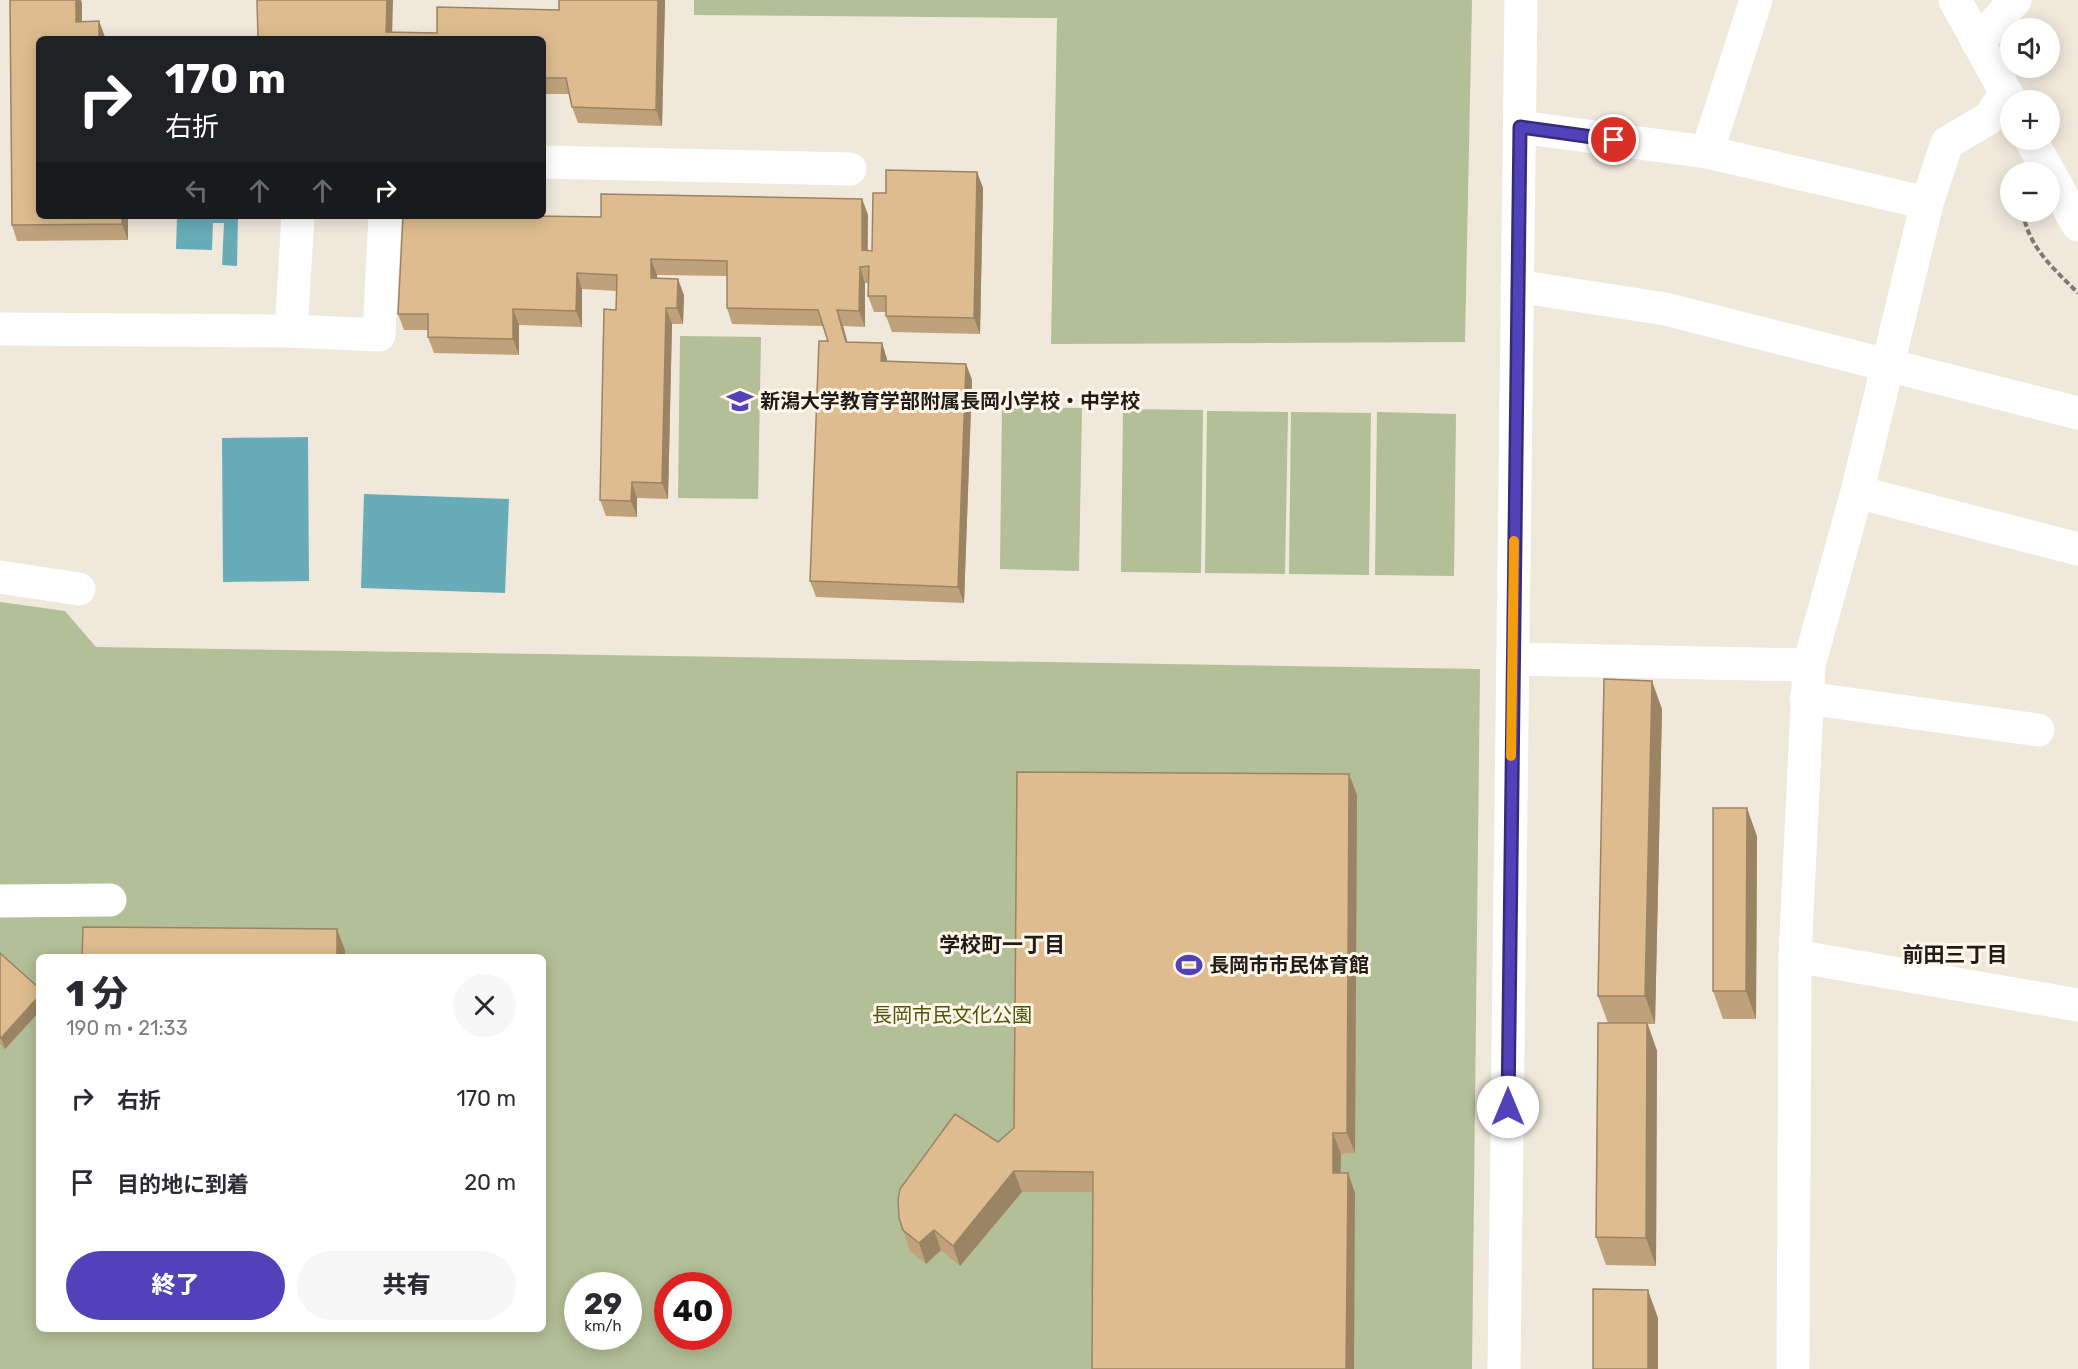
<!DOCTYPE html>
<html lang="ja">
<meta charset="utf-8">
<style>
:root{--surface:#fff;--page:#f7f7f7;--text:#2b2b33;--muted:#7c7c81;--accent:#5142b9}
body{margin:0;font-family:Rubik,"Noto Sans JP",sans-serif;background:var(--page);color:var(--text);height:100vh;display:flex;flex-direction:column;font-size:22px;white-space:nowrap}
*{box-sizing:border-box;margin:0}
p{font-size:20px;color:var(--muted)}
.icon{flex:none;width:33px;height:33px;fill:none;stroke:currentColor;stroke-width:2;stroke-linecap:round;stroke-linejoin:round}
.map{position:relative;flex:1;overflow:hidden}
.panel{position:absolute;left:36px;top:954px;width:510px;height:378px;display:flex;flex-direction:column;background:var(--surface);border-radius:9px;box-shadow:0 3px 15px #0003}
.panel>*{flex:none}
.banner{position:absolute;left:36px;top:36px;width:510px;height:183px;border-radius:9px;box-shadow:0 3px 15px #0003;background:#202124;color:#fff;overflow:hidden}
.tools{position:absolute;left:2000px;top:18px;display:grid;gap:12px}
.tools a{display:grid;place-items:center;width:60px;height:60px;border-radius:50%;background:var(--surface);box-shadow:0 3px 15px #0003;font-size:30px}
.speed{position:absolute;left:564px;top:1272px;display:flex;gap:12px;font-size:30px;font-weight:700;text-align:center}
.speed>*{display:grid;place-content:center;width:78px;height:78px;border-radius:50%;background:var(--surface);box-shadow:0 3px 15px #0003;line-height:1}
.speed small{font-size:15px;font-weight:400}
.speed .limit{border:9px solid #d22;background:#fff;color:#111}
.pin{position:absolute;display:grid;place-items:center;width:51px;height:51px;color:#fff;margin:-26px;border:3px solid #fff;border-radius:50%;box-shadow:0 2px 6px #0007}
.me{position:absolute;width:66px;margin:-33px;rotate:0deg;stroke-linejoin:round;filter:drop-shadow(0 0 4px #0008)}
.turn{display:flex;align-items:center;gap:21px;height:126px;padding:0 30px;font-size:27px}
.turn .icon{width:78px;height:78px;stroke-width:2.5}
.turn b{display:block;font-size:42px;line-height:51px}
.lanes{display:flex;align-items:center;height:57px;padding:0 30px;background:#0003;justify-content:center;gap:30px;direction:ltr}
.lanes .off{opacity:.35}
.round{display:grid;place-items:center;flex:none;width:63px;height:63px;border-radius:32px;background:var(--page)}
.headline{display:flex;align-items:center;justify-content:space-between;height:102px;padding:0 30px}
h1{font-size:36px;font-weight:800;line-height:45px}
.cta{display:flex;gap:12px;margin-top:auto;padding:12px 30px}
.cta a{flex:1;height:69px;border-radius:36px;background:var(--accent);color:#fff;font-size:24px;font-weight:800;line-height:69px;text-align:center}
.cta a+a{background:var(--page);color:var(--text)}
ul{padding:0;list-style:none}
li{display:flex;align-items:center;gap:18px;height:84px;padding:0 30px}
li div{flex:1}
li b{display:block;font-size:22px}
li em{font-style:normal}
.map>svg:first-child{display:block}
.green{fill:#b3bf97;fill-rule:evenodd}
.water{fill:#68acb8}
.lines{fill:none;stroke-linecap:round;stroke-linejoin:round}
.path{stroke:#7f7971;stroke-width:4;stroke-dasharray:6 3;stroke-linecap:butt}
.minor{stroke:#fff;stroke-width:33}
.wall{fill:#bfa27b}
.shaded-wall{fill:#9b8464}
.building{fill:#debc8f;stroke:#9b8464;stroke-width:1.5}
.route-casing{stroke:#352b78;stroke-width:15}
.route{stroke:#5142b9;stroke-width:10}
.slow{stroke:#f59e0b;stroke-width:10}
.labels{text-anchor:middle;stroke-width:6;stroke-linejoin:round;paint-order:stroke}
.poi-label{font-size:20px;font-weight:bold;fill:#201d19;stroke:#fff5e9;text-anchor:start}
.park-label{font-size:20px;fill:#495907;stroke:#fff5e9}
.neighbourhood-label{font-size:21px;font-weight:bold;fill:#201d19;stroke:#fff5e9}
</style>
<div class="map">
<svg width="2078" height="1369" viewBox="0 0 2078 1369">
<rect width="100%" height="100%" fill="#f1e8dc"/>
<g class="green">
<path d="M694 0H1472L1465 342 1051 344 1057 18 694 15Z"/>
<path d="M680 336 761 337 758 499 678 498Z"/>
<path d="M1002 407 1082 408 1079 571 1000 569Z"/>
<path d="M1123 409 1203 410 1201 573 1121 572Z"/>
<path d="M1207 411 1288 412 1285 574 1205 573Z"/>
<path d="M1291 412 1371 413 1369 575 1289 574Z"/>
<path d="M1377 412 1456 414 1454 576 1375 575Z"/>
<path d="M0 602 65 611 96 647 1480 669 1472 1369H0ZM39 957H543V1329H39ZM578 1286H628V1336H578ZM668 1286H718V1336H668Z"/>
</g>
<g class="water">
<path d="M177 216H238L237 266 222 265 224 223H213L212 250 176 249Z"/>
<path d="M308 437 309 581 223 582 222 438Z"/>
<path d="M364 494 509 499 505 593 361 588Z"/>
</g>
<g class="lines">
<path class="path" d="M2023 212C2028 247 2054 269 2078 293"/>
<g class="minor">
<path d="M1955 0 2010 100"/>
<path d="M1978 43 2015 0"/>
<path d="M1520 127 1707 152 1927 203 1857 492 1809 665 1795 956 1793 1369"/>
<path d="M2031 140 2078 225"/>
<path d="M1707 152 1756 0"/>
<path d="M543 162 850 169"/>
<path d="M1927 203 1947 143 1989 118 2006 93"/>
<path d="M1517 286 1665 309 2078 413"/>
<path d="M0 329 291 331 379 335 385 216"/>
<path d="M291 331 298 216"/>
<path d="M1857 492 2078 549"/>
<path d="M0 577 79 589"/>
<path d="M1513 659 1809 665"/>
<path d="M1806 698 2038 730"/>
<path d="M0 901 110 900"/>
<path d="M1795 956 2078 1005"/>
<path d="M1504 1369 1521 0"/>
</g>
</g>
<g class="wall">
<path d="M10 0H81L82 4V22L99 21 105 39H39V216H128V240L17 241 12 225Z"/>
<path d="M665 0 662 126 578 123 572 107 569 94H543V39H258L392 33H437L559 10Z"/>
<path d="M977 172 983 188 980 334 892 332 886 316V312H874L868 296 869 283H865V327L843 326 847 342 882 343 887 359V361L966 364 972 380 964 603 816 597 810 581 828 341 823 326 732 324 727 308V276L657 275V278L684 295 683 324H672L668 499 637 498V517L606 516 600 500 616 310V291L582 289V327L519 325V355L434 353 428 337V330H404L398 314 601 217 862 199 868 215V251H872L886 193Z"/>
<path d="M1662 709 1655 1024H1648L1657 1051 1656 1266 1606 1265 1596 1237 1608 1023 1598 996Z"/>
<path d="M1357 795 1355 1153 1341 1154 1340 1173H1348L1355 1193 1022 1192 960 1266 941 1250 926 1264 910 1251 899 1218 998 1142 1014 1128Z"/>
<path d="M1757 836 1756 1019H1723L1713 991Z"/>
<path d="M0 953 39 988V1012L5 1049 0 1044Z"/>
</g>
<g class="shaded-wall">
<path d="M76 0H81L82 4V38L76 22Z"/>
<path d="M387 0H393L392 39 386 32Z"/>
<path d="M658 0H665L662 126 656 110Z"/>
<path d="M99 21 105 37V39H99Z"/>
<path d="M977 172 983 188 980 334 974 318Z"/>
<path d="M862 199 868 215 867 266 862 250Z"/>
<path d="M122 216H128V240L122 224Z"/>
<path d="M651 259 657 275V294L651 278Z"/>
<path d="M860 267 865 283V327L859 311Z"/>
<path d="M577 273 582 289V327L576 311Z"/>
<path d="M678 279 684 295 683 324 677 308Z"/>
<path d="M666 308 672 324 668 499 662 483Z"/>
<path d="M513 309 519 325V355L513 339Z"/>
<path d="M837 310 843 326 852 358 846 342Z"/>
<path d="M882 343 887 359 886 377 881 361Z"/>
<path d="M966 364 972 380 964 603 958 587Z"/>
<path d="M632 482 637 498V517L631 501Z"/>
<path d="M1652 681 1662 709 1655 1024 1645 996Z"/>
<path d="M1349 774 1357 795 1355 1153 1347 1133Z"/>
<path d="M1747 808 1757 836 1756 1019 1746 991Z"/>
<path d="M337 929 345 950V957H337Z"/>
<path d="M39 996V1012L5 1049 1 1038Z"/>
<path d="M1647 1023 1657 1051 1656 1266 1646 1238Z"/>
<path d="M1333 1133 1341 1154 1340 1193 1333 1173Z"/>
<path d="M1014 1171 1022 1192 960 1266 953 1246Z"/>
<path d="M1348 1173 1355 1193 1354 1369H1346Z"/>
<path d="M934 1230 941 1250 926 1264 919 1243Z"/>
<path d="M1648 1290 1658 1318V1369H1648Z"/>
</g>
<g class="building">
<path d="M10 0H76V22L99 21V39H39V216H122V224L12 225Z"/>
<path d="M257 0H387L386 32 437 33V7L559 10V0H658L656 110 572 107 566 78H543V39H258Z"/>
<path d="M886 170 977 172 974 318 886 316V296H868L869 266 860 267 859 311 837 310 846 342 882 343 881 361 966 364 958 587 810 581 819 341H828L818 310 727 308V261L651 259V278L678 279 677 308H666L662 483 632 482 631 501 600 500 604 309 616 310 617 275 577 273 576 311 513 309V339L428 337V314H398L403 216H536L601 217V194L862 199V250L872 251 873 193H886Z"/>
<path d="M1604 679 1652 681 1645 996H1598Z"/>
<path d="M1017 772 1349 774 1347 1133H1333V1173H1348L1346 1369H1092L1093 1172 1014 1171 953 1246 934 1230 919 1243 903 1230 899 1218 898 1199 900 1189 955 1114 998 1142 1014 1128Z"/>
<path d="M1713 808H1747L1746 991H1713Z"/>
<path d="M83 927 337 929V957H82Z"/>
<path d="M0 953 39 988V996L1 1038 0 1036Z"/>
<path d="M1598 1023H1647L1646 1238 1596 1237Z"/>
<path d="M1593 1289 1648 1290V1369H1593Z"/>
</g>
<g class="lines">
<g class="route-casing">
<path id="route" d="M1508 1107 1520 127 1614 140"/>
</g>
<use href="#route" class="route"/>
<path class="slow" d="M1511 756 1514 541"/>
</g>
<defs>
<g id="school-bare" transform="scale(2.07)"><path d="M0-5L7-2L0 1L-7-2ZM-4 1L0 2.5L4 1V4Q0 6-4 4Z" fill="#5142b9" stroke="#fff5e9" stroke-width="2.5" paint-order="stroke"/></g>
<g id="stadium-bare" transform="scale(2.07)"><path d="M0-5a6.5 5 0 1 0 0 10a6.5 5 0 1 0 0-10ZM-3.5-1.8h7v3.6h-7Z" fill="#5142b9" stroke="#fff5e9" stroke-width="2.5" paint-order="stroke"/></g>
</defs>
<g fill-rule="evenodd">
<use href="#school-bare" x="740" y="401"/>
<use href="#stadium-bare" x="1189" y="965"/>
</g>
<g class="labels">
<g class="poi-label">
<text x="760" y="408">新潟大学教育学部附属長岡小学校・中学校</text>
<text x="1209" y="972">長岡市市民体育館</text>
</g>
<g class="park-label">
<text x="952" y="1022">長岡市民文化公園</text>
</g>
<g class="neighbourhood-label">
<text x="1002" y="952">学校町一丁目</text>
<text x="1955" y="962">前田三丁目</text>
</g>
</g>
</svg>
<div class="tools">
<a><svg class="icon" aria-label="sound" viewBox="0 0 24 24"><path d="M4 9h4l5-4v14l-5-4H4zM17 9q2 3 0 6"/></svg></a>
<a>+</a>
<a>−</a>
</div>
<div class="speed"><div>29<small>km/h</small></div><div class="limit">40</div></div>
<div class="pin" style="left:1614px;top:140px;background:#d93025"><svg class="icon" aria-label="arrive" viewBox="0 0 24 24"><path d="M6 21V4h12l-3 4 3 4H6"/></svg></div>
<svg class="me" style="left:1508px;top:1107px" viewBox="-20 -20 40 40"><circle r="19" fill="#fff"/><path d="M0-13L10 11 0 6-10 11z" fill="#5142b9"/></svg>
<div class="banner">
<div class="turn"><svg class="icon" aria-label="right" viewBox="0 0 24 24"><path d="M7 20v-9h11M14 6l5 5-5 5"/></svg><div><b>170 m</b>右折</div></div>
<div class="lanes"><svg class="icon off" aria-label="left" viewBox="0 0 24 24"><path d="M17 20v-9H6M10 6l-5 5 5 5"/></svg><svg class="icon off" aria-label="ahead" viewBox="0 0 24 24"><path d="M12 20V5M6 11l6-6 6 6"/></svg><svg class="icon off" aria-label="ahead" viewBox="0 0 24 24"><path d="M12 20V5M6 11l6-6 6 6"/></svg><svg class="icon" aria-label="right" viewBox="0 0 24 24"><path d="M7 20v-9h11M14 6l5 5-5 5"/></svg></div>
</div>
<section class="panel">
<div class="headline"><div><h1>1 分</h1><p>190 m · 21:33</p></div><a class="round"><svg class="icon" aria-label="close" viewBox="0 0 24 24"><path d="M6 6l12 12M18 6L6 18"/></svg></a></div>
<ul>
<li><svg class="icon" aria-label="right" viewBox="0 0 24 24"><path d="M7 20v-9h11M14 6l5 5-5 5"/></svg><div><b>右折</b></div><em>170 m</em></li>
<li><svg class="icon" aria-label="arrive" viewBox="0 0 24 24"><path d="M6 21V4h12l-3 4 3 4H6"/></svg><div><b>目的地に到着</b></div><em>20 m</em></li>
</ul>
<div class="cta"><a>終了</a><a>共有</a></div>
</section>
</div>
